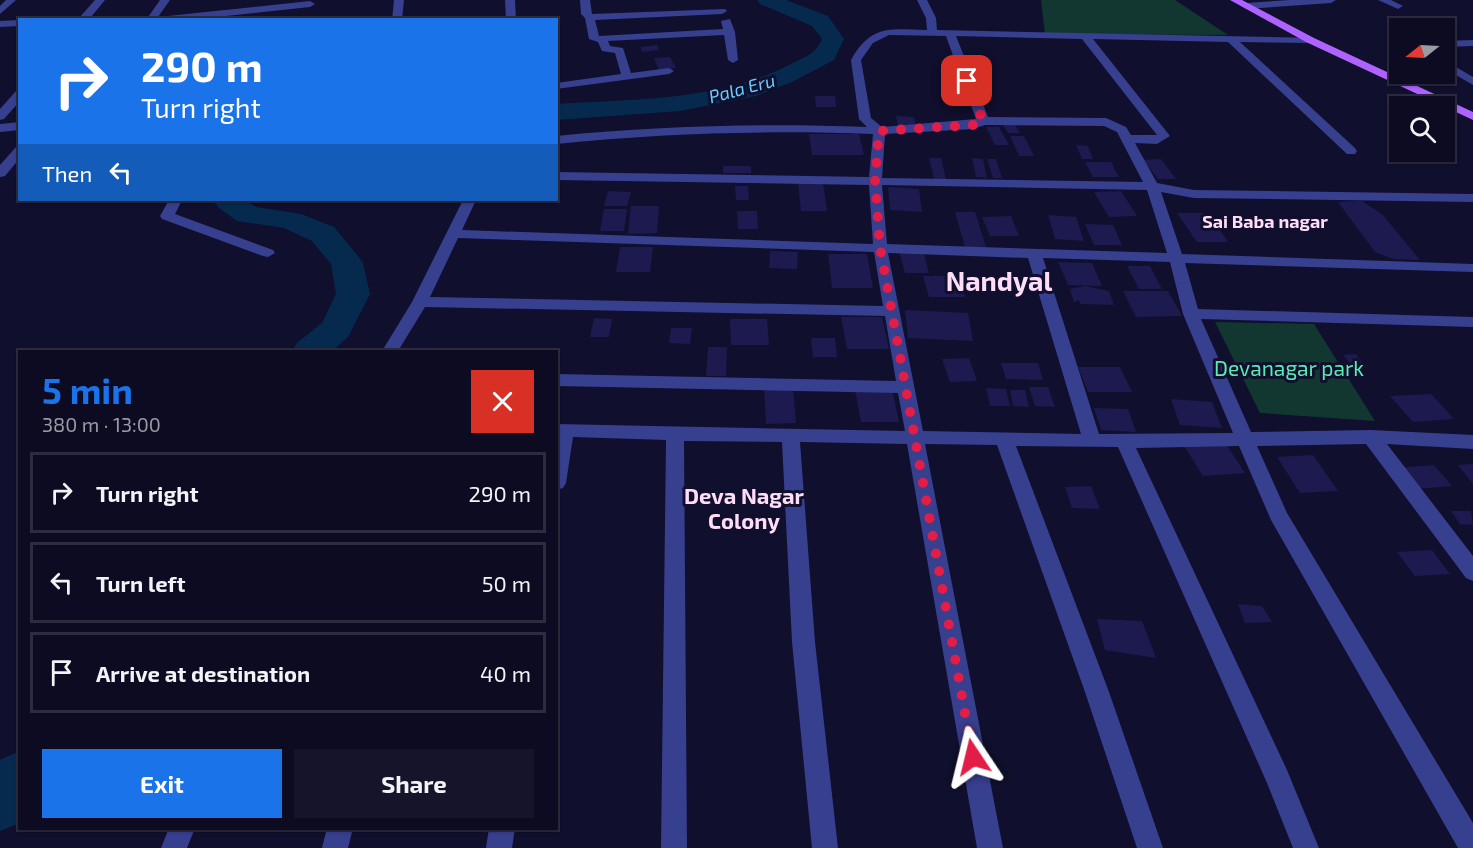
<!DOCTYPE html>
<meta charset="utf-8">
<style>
:root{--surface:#0c0b22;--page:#15142a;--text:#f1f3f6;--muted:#9a9ba5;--line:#2c2b40;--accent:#1a73e8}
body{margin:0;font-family:"Exo 2",sans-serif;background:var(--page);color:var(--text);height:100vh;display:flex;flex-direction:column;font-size:22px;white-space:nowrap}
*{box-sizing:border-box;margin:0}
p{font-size:20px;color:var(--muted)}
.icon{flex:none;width:33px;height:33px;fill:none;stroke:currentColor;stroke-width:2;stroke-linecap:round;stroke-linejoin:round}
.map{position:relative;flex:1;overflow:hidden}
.drawer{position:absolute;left:18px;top:350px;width:540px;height:480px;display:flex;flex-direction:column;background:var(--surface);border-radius:0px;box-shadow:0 2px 4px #0004,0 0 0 2px var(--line)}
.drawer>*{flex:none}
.guide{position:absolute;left:18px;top:18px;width:540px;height:183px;border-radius:0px;box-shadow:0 2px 4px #0004,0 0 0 2px var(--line);background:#1a73e8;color:#fff;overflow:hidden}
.needle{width:39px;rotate:252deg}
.buttons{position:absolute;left:1389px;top:18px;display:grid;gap:12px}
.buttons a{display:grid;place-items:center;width:66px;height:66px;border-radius:0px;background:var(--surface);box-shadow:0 2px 4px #0004,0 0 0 2px var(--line);font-size:30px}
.pin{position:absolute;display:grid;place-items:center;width:51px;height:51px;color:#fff;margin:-26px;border-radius:12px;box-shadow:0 3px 9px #0006}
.me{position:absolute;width:66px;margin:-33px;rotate:350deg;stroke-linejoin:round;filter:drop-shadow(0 0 4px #0008)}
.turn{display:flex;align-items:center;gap:21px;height:126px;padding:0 24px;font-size:27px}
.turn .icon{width:78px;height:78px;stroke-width:2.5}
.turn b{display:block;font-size:42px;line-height:51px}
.then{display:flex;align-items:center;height:57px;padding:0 24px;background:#0003;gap:12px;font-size:22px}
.round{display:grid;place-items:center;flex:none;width:63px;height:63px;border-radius:0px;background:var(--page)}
.summary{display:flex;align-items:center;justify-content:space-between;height:102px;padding:0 24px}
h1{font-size:36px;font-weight:700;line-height:45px;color:var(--accent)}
.button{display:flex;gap:12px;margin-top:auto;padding:12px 24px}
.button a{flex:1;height:69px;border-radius:0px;background:var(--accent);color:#fff;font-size:24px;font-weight:700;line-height:69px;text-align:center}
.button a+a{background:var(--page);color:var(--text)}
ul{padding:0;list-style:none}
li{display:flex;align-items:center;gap:18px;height:81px;margin:0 12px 9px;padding:0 12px;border:3px solid var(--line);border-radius:0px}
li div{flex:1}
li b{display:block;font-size:22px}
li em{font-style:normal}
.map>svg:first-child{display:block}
.green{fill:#123731}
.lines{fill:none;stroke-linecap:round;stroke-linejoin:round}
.river{fill:#062a4e;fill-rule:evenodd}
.building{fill:#1d1a4f}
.minor{fill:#373f8f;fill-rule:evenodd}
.major{fill:#ae62ff;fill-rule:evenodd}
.route{stroke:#e11d48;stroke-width:10;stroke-dasharray:0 18}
.labels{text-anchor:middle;stroke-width:6;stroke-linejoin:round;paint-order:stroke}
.far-water-label{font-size:18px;font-style:italic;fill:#69ceff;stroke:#100f2d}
.far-neighbourhood-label{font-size:18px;font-weight:bold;fill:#ffddf7;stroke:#100f2d}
.park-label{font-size:21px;fill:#5ceab3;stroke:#100f2d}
.neighbourhood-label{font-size:22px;font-weight:bold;fill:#ffddf7;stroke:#100f2d}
.district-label{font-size:27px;font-weight:bold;fill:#ffddf7;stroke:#100f2d}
</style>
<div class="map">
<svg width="1473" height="848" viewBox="0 0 1473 848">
<rect width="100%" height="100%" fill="#100f2d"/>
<g class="green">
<path d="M1041 0H1175L1228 35 1045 34Z"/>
<path d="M1215 322 1314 324 1375 421 1260 413Z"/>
</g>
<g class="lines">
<g class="river">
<path d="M757 0H786L828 16 844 39 834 60 792 82 756 96 680 111 556 120V104C635 99 719 101 791 64 806 56 815 55 822 39L812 26 760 4Z"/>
<path d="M216 200H245L256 207 301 214 334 227 358 256 363 263 370 294 348 337 332 351H292L297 343 322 323 336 294 331 264 312 241 284 228 237 221 219 208 214 202Z"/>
<path d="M20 751V823L0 831V760Z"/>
</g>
</g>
<g class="building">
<path d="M657 45 659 50 642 52 641 47Z"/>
<path d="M670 57 676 68 659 70 654 58Z"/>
<path d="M815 96H835L836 107H816Z"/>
<path d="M896 116 914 117 916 126 898 125Z"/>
<path d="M1002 123H1014L1020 133H1008Z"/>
<path d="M986 127H999L1009 145H995Z"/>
<path d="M809 134H859L864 155H812Z"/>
<path d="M1010 136H1024L1034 156H1019Z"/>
<path d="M1076 145 1088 146 1093 159H1082Z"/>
<path d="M929 158H941L946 179H934Z"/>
<path d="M972 158 983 159 987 178 976 177Z"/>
<path d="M987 159H996L1002 178H993Z"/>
<path d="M1161 159 1176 179H1158L1143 160Z"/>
<path d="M1085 162H1111L1119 177H1093Z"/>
<rect x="723" y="166" width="28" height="7"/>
<path d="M798 183H823L827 211H801Z"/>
<path d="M735 186H748L749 200H736Z"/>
<path d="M888 187 919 189 922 212 890 210Z"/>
<path d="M608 191 631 192 627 206H604Z"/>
<path d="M1121 191 1137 216 1109 217 1094 192Z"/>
<path d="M1362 201 1382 214 1420 260 1393 259 1375 252 1338 202Z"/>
<path d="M631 206H659L657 233 628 234Z"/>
<path d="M604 209H627L624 231H600Z"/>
<path d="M737 211H757L758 229H738Z"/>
<path d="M955 212H975L986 247H965Z"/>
<path d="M1177 213H1208L1228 242H1197Z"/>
<path d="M1048 215 1076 217 1084 241 1055 239Z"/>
<path d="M1011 216 1019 236H990L982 217Z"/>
<path d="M1085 224 1113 225 1122 245H1094Z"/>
<path d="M620 247H653L650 272H616Z"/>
<path d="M923 250 929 273H905L899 251Z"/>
<path d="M770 251 798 252 797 269 769 268Z"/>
<path d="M828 254H867L873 288H832Z"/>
<path d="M1058 262 1092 263 1102 286 1068 285Z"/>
<path d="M1127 266H1150L1162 289H1139Z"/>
<path d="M923 276H959L965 297H929Z"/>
<path d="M1085 286 1109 291 1114 305 1081 304 1078 300 1074 303 1070 289Z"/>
<path d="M1123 291H1168L1182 316 1136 317Z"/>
<path d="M905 310 968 313 973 341 908 338Z"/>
<path d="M841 317H882L889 349H847Z"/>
<path d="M594 318 612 319 609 337H590Z"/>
<path d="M730 319H767L769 345H731Z"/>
<path d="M671 328H692L690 344 669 343Z"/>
<path d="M811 338H835L837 357H813Z"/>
<path d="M708 347H727L726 376H706Z"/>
<path d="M1356 354 1366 368H1354L1343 355Z"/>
<path d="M969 358 977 381 950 382 942 359Z"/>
<path d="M1001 363H1038L1043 380 1006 379Z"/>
<path d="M1078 367H1120L1132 392H1088Z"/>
<path d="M764 386H793L796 423 766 424Z"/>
<path d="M1029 387H1048L1055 407 1035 406Z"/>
<path d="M986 388 1006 389 1010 406H990Z"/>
<path d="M892 389 899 422H861L855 390Z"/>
<path d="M1010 390H1025L1029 407 1013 406Z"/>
<path d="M1431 394 1454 419 1413 422 1390 396Z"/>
<path d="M1171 399 1212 402 1222 428 1180 425Z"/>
<path d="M1094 408 1128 409 1136 432 1101 430Z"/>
<path d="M1224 441 1245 473 1203 476 1183 444Z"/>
<path d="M1313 455 1338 491 1300 493 1277 457Z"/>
<path d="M1473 464V484L1458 465Z"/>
<path d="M1434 465 1452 486 1416 489 1398 468Z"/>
<path d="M1091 486 1100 509 1072 508 1065 487Z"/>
<path d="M1451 511H1471L1473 525 1460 524Z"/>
<path d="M1432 550 1450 574 1415 576 1397 552Z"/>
<path d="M1238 604 1262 606 1272 622 1245 623Z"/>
<path d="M1097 619 1142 621 1156 658 1105 650Z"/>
</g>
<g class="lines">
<g class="minor">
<path d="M6 0H16L0 14V6Z"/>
<path d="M95 0H105L91 17H116L121 20H68L80 17Z"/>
<path d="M160 0H170L158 17 310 1 315 4 310 7 190 20H146Z"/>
<path d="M394 0H404L402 20H392Z"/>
<path d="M505 0H515L516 20H506Z"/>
<path d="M580 0H590L592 14 725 9 727 11 722 14 595 20 599 36 723 29 721 21 730 19 735 32 738 60 733 63 728 60 724 35 608 41 610 46 623 48 631 73 669 68 674 71 669 74 556 89V83L621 74 615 53 602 51 598 42 589 39 585 18 581 14Z"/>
<path d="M917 0H927L936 18 937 30 1314 38V42L1310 43 1240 42 1355 148 1357 151 1355 154H1347L1228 42 1093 39 1170 136 1157 144 1135 143 1157 183 1194 190 1473 194V202L1194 198 1161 192 1182 254 1473 264V272L1185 263 1198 309 1473 317V327L1201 319 1251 432 1371 430 1473 435V449L1387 444 1473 556V581L1466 578 1366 444 1257 446 1287 513 1473 823V848H1458L1271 520 1239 446 1136 448 1287 770 1319 848H1293L1267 783 1118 447 1016 446 1109 692 1163 848H1137L1085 692 997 445 925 444 1003 848H977L907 444 800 442 815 642 838 848H812L792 642 782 442 684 441 687 848H661L666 440 573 437 566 483 563 488 556 490V424L905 431 898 393 556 386V374L896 381 885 316 425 307 398 351H382L412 302 463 200H476L462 230 873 244 869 185 556 180V172L869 177 873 134C767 130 662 133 556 144V136C660 126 763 123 867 127L859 119 851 60C871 24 890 29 927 30L926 18ZM889 35 946 36 976 119 882 127 871 118 861 60 873 43ZM956 36 1082 39 1157 135H1131L1126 127 1106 118 988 117ZM985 125 1104 126 1117 132 1143 182 882 178 885 134 973 129ZM882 185 1147 190 1167 253 887 244ZM458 238 874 252 883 306 430 297ZM888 253 1028 258 1081 434 923 431ZM1043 258 1170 262 1183 314 1233 433 1099 434Z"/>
<path d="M1290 0H1336L1331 3 1246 9 1241 6 1246 3Z"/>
<path d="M1378 0H1391L1403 6 1398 9Z"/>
<path d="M20 20V26L0 27V21Z"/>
<path d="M1473 40V46L1444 47V41Z"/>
<path d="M1444 60 1473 77V85L1444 68Z"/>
<path d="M20 90V101L4 119 0 120V109L16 91Z"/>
<path d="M20 122V130L0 132V124Z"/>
<path d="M20 146V158L5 176 0 177V165L16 147Z"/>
<path d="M169 200H182L175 214 273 250 275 253 268 257 263 256 162 219 160 216Z"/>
<path d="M169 828H195L187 848H161Z"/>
<path d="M327 828H353L348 848H322Z"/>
<path d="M489 828H515L512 848H486Z"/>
</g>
<path class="major" d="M1230 0H1242L1314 38 1473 112V120L1306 42Z"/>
</g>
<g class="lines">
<path class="route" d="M967 81 983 121 973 125 879 131 875 180 880 247 973 757"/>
</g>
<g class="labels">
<g class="far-water-label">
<text transform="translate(742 89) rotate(-15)" y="6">Pala Eru</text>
</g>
<g class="far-neighbourhood-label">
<text x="1265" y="228">Sai Baba nagar</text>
</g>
<g class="park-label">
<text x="1289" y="376">Devanagar park</text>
</g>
<g class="neighbourhood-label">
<text x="744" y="504">Deva Nagar<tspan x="744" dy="25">Colony</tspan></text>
</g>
<g class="district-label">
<text x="999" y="291">Nandyal</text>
</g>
</g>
</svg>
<div class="buttons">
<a><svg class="needle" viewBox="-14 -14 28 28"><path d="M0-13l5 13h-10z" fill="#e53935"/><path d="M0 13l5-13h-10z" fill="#9a9ba5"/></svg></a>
<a><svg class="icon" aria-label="search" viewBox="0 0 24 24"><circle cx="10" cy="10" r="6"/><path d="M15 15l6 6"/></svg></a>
</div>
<div class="pin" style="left:967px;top:81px;background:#d93025"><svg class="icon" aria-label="arrive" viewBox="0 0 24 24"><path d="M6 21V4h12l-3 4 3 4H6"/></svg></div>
<svg class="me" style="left:973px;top:757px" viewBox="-20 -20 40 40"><path d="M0-17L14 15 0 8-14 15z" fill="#e11d48" stroke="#fff" stroke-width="4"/></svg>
<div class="guide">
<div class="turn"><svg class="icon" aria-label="right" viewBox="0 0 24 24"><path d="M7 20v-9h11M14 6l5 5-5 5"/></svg><div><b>290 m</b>Turn right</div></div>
<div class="then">Then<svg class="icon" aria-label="left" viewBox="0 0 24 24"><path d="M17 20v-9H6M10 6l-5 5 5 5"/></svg></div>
</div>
<section class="drawer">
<div class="summary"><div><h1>5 min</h1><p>380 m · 13:00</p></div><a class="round" style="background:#d93025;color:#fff"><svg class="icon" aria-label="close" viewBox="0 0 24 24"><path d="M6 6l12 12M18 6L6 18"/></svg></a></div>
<ul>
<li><svg class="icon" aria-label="right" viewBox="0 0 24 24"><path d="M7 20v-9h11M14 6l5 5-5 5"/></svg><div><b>Turn right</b></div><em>290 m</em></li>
<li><svg class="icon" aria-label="left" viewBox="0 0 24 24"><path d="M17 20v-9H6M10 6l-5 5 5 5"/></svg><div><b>Turn left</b></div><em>50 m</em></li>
<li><svg class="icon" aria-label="arrive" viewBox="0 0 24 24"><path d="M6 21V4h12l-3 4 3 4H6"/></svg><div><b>Arrive at destination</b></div><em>40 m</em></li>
</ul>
<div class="button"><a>Exit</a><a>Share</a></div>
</section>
</div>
